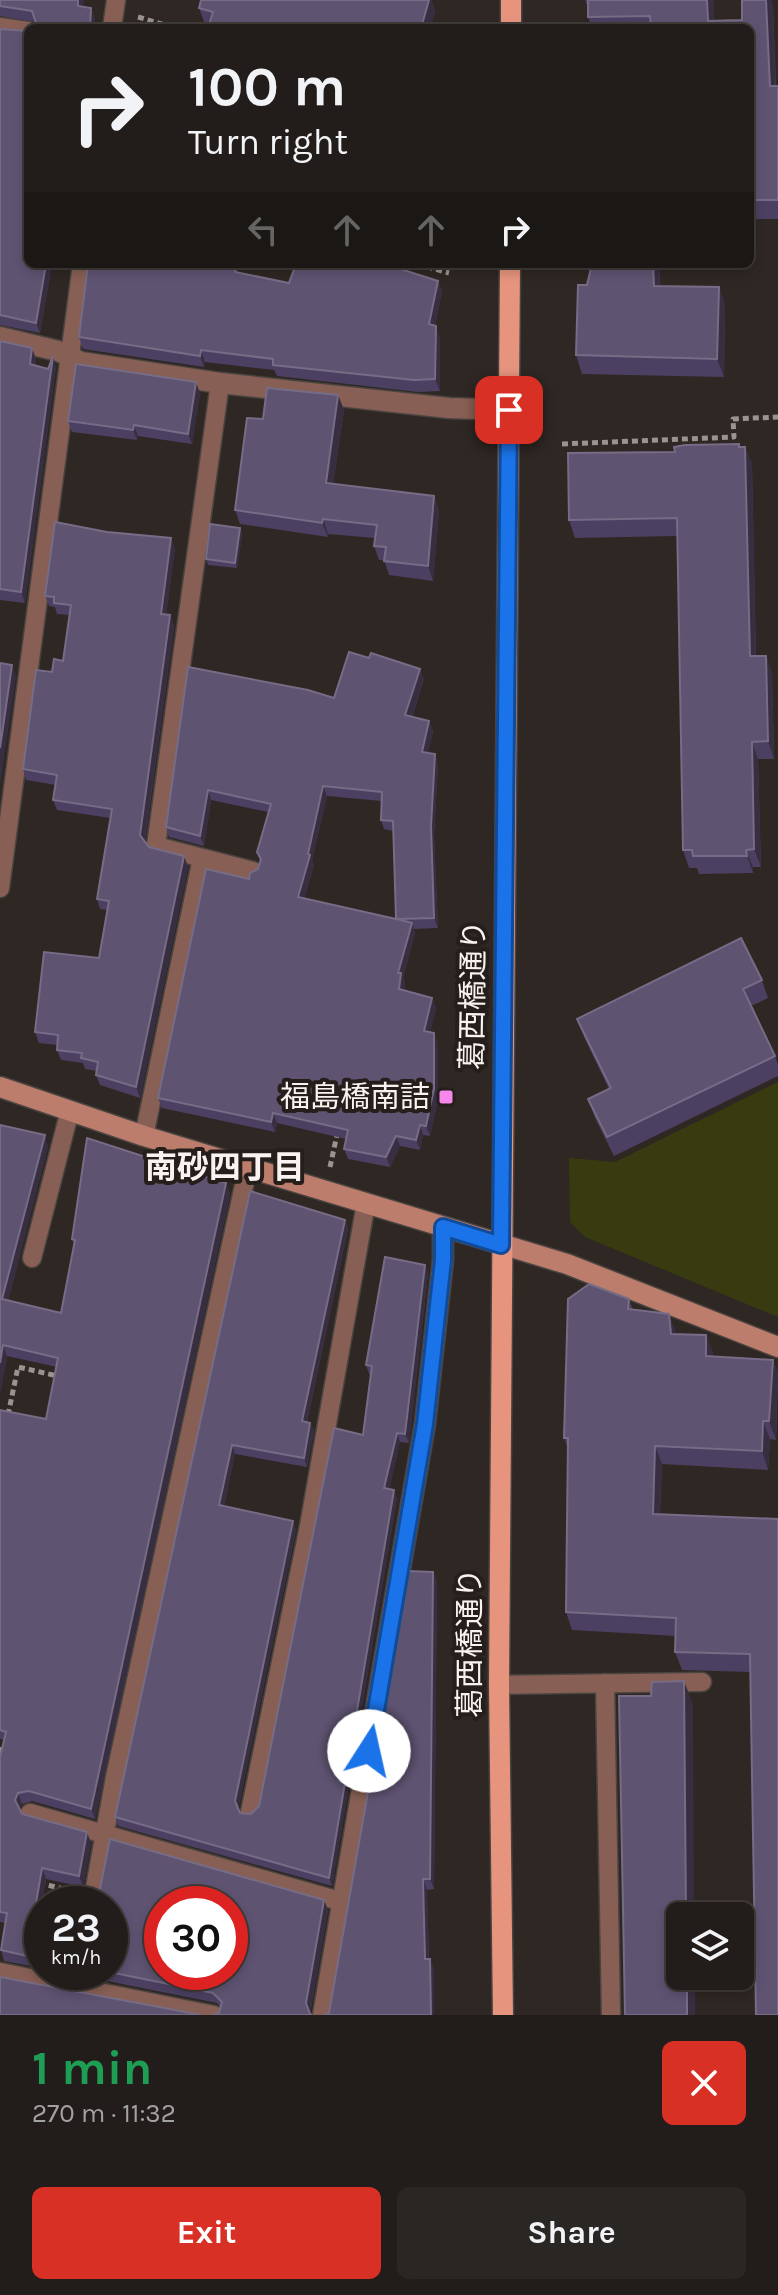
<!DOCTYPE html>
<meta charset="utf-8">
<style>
:root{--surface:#221d1a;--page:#2a2623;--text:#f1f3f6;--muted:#a2a2a2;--line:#3f3b39;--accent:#d93025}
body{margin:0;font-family:Karla,"Noto Sans JP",sans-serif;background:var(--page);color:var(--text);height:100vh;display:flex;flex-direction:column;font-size:30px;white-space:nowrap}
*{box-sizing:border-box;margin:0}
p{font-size:26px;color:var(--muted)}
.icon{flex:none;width:44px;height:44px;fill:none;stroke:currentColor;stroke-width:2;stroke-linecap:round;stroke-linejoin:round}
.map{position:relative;height:2015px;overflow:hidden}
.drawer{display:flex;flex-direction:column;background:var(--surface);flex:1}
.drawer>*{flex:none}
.guide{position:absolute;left:24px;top:24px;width:730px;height:244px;border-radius:12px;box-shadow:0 4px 12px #0003,0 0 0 2px var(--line);background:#221d1a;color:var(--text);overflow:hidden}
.controls{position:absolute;left:666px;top:1902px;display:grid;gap:16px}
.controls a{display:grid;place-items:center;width:88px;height:88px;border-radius:12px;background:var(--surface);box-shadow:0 4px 12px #0003,0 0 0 2px var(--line);font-size:40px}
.speed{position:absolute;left:24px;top:1886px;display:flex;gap:16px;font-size:40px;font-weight:700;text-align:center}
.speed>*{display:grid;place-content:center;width:104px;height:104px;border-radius:50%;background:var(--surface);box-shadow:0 4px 12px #0003,0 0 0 2px var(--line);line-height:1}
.speed small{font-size:20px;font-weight:400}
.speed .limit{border:12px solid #d22;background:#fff;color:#111}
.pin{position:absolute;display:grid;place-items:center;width:68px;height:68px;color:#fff;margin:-34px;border-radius:16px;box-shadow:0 4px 12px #0006}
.me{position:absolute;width:88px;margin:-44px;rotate:10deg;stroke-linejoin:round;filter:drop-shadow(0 0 6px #0008)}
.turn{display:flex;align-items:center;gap:28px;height:168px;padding:0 32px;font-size:36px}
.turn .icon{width:104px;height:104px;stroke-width:2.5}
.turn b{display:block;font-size:56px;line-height:68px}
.lanes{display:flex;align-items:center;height:76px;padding:0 32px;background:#0003;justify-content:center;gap:40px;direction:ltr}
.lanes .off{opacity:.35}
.round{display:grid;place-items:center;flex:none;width:84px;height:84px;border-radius:12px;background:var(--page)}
.headline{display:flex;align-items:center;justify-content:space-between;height:136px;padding:0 32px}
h1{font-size:48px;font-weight:700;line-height:60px;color:#1e9e55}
.cta{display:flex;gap:16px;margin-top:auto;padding:16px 32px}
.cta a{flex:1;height:92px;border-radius:12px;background:var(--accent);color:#fff;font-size:32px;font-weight:700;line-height:92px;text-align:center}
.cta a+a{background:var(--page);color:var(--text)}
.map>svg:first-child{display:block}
.green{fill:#383b10}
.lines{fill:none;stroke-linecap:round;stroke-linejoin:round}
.lane-casing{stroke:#4a4440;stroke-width:21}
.street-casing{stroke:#4a4440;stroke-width:23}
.secondary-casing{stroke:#4a4440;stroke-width:23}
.primary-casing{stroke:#4a4440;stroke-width:23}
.path{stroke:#9a9491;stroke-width:5;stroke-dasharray:6 4;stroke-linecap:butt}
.lane{stroke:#885f54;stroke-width:18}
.street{stroke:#885f54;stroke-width:20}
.secondary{stroke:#bd7d6c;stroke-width:20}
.primary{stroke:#e6947e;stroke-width:20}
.wall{fill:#4b4062;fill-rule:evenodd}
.shaded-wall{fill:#382e42}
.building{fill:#5e5371;stroke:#766c85;stroke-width:2;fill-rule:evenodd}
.route-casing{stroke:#114b97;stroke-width:20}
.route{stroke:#1a73e8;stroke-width:14}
.poi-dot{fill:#f788eb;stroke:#251e1a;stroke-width:3}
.labels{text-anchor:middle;stroke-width:8;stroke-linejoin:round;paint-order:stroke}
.street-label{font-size:30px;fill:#f8f3f0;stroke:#251e1a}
.poi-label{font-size:30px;fill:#f8f3f0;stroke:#251e1a;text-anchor:end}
.neighbourhood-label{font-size:32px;font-weight:bold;fill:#f8f3f0;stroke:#251e1a}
</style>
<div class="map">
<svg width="778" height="2015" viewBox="0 0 778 2015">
<rect width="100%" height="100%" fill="#2e2723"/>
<path class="green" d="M778 1082V1317L585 1237 570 1222 569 1158 615 1162Z"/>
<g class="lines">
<g class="lane-casing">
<g id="lane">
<path d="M0 27 28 31"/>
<path d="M112 28 116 0"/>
<path d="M220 383 156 846 253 871"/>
<path d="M0 888 82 264"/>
<path d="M144 1136 202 858"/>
<path d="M32 1258 70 1110"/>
<path d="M605 1683 611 2015"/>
<path d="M499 1685 702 1682"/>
<path d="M250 1812 309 1526 366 1203"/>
<path d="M30 1813 343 1902"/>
<path d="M92 1904 115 1777 248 1167"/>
<path d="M0 1972 214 2015"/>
</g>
</g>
<g class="street-casing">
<g id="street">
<path d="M0 337 58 351 81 362 220 383 449 408 509 410"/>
<path d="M323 2015 425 1424 443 1260V1227"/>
</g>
</g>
<g class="secondary-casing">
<path id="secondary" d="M0 1087 144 1136 567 1264 778 1347"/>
</g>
<g class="primary-casing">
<g id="primary">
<path d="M511 28V0"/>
<path d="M503 2015 499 1685 510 264"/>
</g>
</g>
<g class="path">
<path d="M138 17 175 28"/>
<path d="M417 264 449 273"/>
<path d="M562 444 734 437 733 419 778 417"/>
<path d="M330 1167 338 1130"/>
<path d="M8 1415 18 1367 62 1377"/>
<path d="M0 1753 1 1747"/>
<path d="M39 1883 68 1890"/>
</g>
<use href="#lane" class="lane"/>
<use href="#street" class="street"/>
<use href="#secondary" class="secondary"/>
<use href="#primary" class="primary"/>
</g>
<g class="wall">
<path d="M0 0 91 8 95 19V28H31L36 22 0 16Z"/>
<path d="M201 0H431L435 11 430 28H208L210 24 204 22 199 8Z"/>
<path d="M585 0H714V20H742V0H771L773 5 776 86H778V219H750V28H592L588 17 587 5Z"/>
<path d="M0 29 28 264H52L40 333 0 325Z"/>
<path d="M88 264H231L230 267 236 268 238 272 289 283 296 264H403L401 270 438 281 442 292 435 326 440 338V391L418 392 277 376 274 370 205 362 204 367 83 349 79 337Z"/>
<path d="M659 264 660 286 719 287 725 305 724 377 582 374 576 355 587 285Z"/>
<path d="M0 341 36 359 35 366 48 369 56 366 25 603 0 600Z"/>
<path d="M200 393 192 444 138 436 137 440 72 432 68 421Z"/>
<path d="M338 395 344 410 333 484 434 496 439 511 433 581 389 575 384 560H379L374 546 375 538 328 534V537L240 524 235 510 263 419Z"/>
<path d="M739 444 741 447H745L752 464 756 656H766L772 674 774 759H758L761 867H753V873L699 874 697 868H689L683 850 677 536 575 538 569 520 675 452Z"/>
<path d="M240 528 242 534 237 568 208 565 206 559Z"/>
<path d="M175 548 166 615H170L174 626 145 841 149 847 184 856 188 867 140 1098 100 1085 96 1075 97 1071 85 1069 83 1063 61 1060 57 1050V1045L39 1043 35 1032 99 958 108 910 100 909 97 899 110 818 57 810 53 800 56 785 26 780 23 769 52 672 63 661 70 615 57 614 55 607 49 606 45 596Z"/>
<path d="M188 667 334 698 424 679 412 717 429 721 433 731 428 753 435 754 438 764 434 836 438 928 414 929 415 933 403 978 405 983 404 990 432 998 436 1008 430 1032 438 1043V1099L430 1136 423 1135 420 1150 400 1146 390 1167 348 1159 344 1149 346 1139 277 1123 275 1132 162 1108 158 1098 249 879 258 869 260 862 257 852 268 812 211 800 204 846 169 837 166 827ZM327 796 382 801 381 820 384 829 393 831 396 919 304 899 314 865 312 860Z"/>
<path d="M762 980 768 998 751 1006 775 1056 778 1065V1076L614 1156 595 1118 588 1099 609 1089 584 1037 577 1019Z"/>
<path d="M0 1125 48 1146 8 1301 61 1313 74 1245 72 1239 226 1183 230 1194 95 1819 32 1801 22 1804 19 1809 22 1814 91 1843 83 1887 46 1879 31 1966 4 1961 1 1950 5 1923 0 1922V1757L4 1740 0 1739V1410L46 1419 57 1367 7 1356 0 1394Z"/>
<path d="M250 1191 345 1220 348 1229 307 1422 310 1423 314 1431 307 1467 235 1454 224 1506 296 1530 238 1809 240 1813 251 1814 259 1806 363 1435 371 1374H369L366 1365 425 1265 428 1273 409 1443 400 1442 389 1489 397 1498 332 1886 118 1826 115 1817Z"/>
<path d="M629 1299 633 1310 676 1332V1334L706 1335 713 1353V1356L773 1360 778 1373 776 1440 770 1439 768 1470 662 1464 660 1514 778 1519 750 1672 682 1670 675 1652 676 1636 572 1630 566 1612 568 1449 564 1438Z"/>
<path d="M433 1572 437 1583 434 1889 427 1890 429 1959H430L434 1969 329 2013Z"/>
<path d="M324 1900 328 1910 310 2014 219 2013 220 2007 217 2003 92 1978 90 1972H110Z"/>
</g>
<g class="shaded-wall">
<path d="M78 0H84L82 17 78 6Z"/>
<path d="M429 0H431L435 11 430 28H421Z"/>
<path d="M707 0H714V28L708 21Z"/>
<path d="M766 0H771L773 5 776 105 770 86Z"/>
<path d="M91 8 95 19V28H90Z"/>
<path d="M46 264H52L40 333 36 323Z"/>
<path d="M396 264H403L399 279 394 267Z"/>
<path d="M653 264H659L660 304 654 286Z"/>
<path d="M438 281 442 292 433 335 429 324Z"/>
<path d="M719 287 725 305 724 377 717 359Z"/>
<path d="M436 326 440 338V391L435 379Z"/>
<path d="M32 348 36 359 33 375 30 364Z"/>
<path d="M201 350 205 362 204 367 200 356Z"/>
<path d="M53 356 56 366 25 603 21 592Z"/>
<path d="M196 382 200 393 192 444 188 434Z"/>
<path d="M338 395 344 410 331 497 326 483Z"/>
<path d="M134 425 138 436 137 440 133 430Z"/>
<path d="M739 444 746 460 745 447 752 464 756 674 750 656Z"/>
<path d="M434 496 439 511 433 581 428 566Z"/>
<path d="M323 519 328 534V537L322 523Z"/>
<path d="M240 528 242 534 237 568 235 563Z"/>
<path d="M171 538 175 548 165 625 161 614Z"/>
<path d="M170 615 174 626 144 845 140 835Z"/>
<path d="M766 656 772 674 774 759 768 741Z"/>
<path d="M12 665 16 676 0 786V748Z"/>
<path d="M420 669 424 679 409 725 405 715Z"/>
<path d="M429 721 433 731 426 762 422 752Z"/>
<path d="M752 742 758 759 761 867 754 849Z"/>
<path d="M435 754 438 764 434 836 438 928 434 918 431 826Z"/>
<path d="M323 786 327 796 312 860 314 865 302 907 298 897Z"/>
<path d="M208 790 211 800 204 846 200 836Z"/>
<path d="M746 850 753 867V873L747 856Z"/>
<path d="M184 856 188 867 140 1098 136 1087Z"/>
<path d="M412 923 415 933 403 978 405 983 402 999 399 989 398 973Z"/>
<path d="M432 998 436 1008 428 1041 424 1031Z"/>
<path d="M434 1033 438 1043V1099L430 1136 426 1126Z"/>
<path d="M273 1113 277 1123 275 1132 271 1122Z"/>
<path d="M420 1125 423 1135 420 1150 416 1140Z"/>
<path d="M45 1135 48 1146 6 1310 2 1299Z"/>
<path d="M396 1136 400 1146 390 1167 386 1157Z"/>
<path d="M226 1183 230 1194 95 1819 91 1809Z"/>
<path d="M345 1220 348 1229 305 1430 302 1421Z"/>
<path d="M425 1265 428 1273 409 1443 405 1434Z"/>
<path d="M669 1314 676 1332 678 1352 671 1334Z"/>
<path d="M706 1335 713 1353 712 1374 706 1356Z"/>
<path d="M3 1345 7 1356 0 1394V1363Z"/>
<path d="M773 1360 778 1373 776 1440 769 1421Z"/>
<path d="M763 1421 770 1439 768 1470 762 1451Z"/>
<path d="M310 1423 314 1431 307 1467 304 1458Z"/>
<path d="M397 1433 400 1442 388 1497 384 1488Z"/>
<path d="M232 1445 235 1454 222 1514 219 1505Z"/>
<path d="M655 1446 662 1464 659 1532 653 1514Z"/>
<path d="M394 1490 397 1498 332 1886 329 1878Z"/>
<path d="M293 1521 296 1530 238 1810 235 1801Z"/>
<path d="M433 1572 437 1583 434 1889 430 1879Z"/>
<path d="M684 1681 693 1704 694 1916H686Z"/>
<path d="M18 1793 22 1804 18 1810 15 1800Z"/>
<path d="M87 1832 91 1843 83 1887 79 1876Z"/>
<path d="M42 1868 46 1879 31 1966 27 1956Z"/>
<path d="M423 1879 427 1890 429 1970 425 1959Z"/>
<path d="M324 1900 328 1910 310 2014 306 2003Z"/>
<path d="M430 1959 434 1969V2015H431Z"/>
<rect x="687" y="1976" width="8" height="39"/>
</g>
<g class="building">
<path d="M0 0H78V6L91 8 90 28H31L36 23 32 11 0 6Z"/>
<path d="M201 0H429L421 28H208L213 12 199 8Z"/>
<path d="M588 0H707L708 21 742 20V0H766L770 86H778V200H750V28H651L650 16 588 17Z"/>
<path d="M0 29 28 31V264H46L36 323 0 315Z"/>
<path d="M88 264H224L223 265 236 268 235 272 289 283 296 264H396L394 267 438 281 429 324 436 326 435 379 414 380 273 365V359L201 350 200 356 79 337Z"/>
<path d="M592 264H653L654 286 719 287 717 359 576 355 578 285H587Z"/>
<path d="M0 341 32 348 30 364 48 369 53 356 21 592 0 589Z"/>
<path d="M76 364 196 382 188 434 134 425 133 430 68 421Z"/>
<path d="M267 388 338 395 326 483 434 496 428 566 384 561 386 547 374 546 377 525 323 519 322 523 235 510 247 418 263 419Z"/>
<path d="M739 444V447H745L750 656H766L768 741 752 742 754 849 746 850 747 856H693L692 850H683L677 518 569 520 568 453 675 452 674 447 685 445Z"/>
<path d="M55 522 107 532 171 538 161 614 170 615 140 835 149 847 184 856 136 1087 96 1075 98 1062 81 1058 82 1053 57 1050 58 1035 35 1032 44 952 99 958 109 901 97 899 112 809 53 800 57 775 23 769 36 670 52 672 54 659 63 661 71 605 54 603V597L45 596Z"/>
<path d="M210 524 240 528 235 563 206 559Z"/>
<path d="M349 652 369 658 371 653 420 669 405 715 429 721 422 752 435 754 431 826 434 918 397 919 412 923 398 973H401L399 989 432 998 424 1031 434 1033V1089L426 1126 420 1125 416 1140 396 1136 386 1157 344 1149 348 1130 273 1113 271 1122 158 1098 206 869 249 879 250 873 258 869 261 859 257 852 271 804 208 790 200 836 166 827 188 667 308 690 334 698ZM323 786 382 792 381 820 393 821 396 919 298 897 310 855 308 854Z"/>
<path d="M0 663 12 665 0 748Z"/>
<path d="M741 938 762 980 743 989 775 1056 607 1137 588 1099 611 1088 577 1019Z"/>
<path d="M0 1125 45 1135 2 1299 61 1313 75 1240 72 1239 87 1138 226 1183 91 1809 29 1791 18 1793 15 1800 22 1814 87 1832 79 1876 42 1868 27 1956 1 1950 7 1913 0 1912V1757L6 1732 0 1730V1410L46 1419 58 1358 3 1345 0 1363Z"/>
<path d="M250 1191 345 1220 302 1421 310 1423 304 1458 232 1445 219 1505 293 1521 235 1801 240 1813 251 1814 259 1806 334 1428 363 1435 372 1366 366 1365 385 1257 425 1265 405 1434 397 1433 384 1488 394 1490 329 1878 115 1817Z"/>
<path d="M589 1284 629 1299 628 1309 669 1314 671 1334 706 1335V1356L773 1360 769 1421H763L762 1451 655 1446 653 1514 778 1519V2015H756L750 1654 675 1652 676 1618 566 1612 568 1438H564L568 1299Z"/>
<path d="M407 1571 433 1572 430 1879H423L425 1959H430L431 2015H323L329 2013Z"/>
<path d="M684 1681 686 1916H680V1976H687V2015H625L619 1696H651L652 1682Z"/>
<path d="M110 1839 324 1900 306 2003 310 2014 312 2015H212L219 2013 222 2002 213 1993 109 1972 110 1904H97ZM162 1904H230V1972H162Z"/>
<path d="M0 1977 201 2015H0Z"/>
</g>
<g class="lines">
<g class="route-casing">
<path id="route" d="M369 1751 425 1424 443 1260V1227L501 1245 509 410"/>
</g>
<use href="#route" class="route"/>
</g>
<rect class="poi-dot" x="438" y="1089" width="16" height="16" rx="4"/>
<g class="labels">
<g class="street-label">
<text transform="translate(473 995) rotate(-89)" y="10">葛西橋通り</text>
<text transform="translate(470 1643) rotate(-90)" y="10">葛西橋通り</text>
</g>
<g class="poi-label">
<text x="430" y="1107">福島橋南詰</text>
</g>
<g class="neighbourhood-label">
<text x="225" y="1178">南砂四丁目</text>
</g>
</g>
</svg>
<div class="controls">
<a><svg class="icon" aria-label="layers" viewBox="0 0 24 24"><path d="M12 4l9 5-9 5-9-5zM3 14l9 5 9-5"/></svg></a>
</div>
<div class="speed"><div>23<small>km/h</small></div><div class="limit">30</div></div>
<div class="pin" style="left:509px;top:410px;background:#d93025"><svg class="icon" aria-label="arrive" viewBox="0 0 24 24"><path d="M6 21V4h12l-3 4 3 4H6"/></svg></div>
<svg class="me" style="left:369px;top:1751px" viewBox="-20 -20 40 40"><circle r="19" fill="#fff"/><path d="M0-13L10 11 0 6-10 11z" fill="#1a73e8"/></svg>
<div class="guide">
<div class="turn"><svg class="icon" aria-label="right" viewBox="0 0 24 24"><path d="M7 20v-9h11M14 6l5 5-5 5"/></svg><div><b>100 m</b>Turn right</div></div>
<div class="lanes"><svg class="icon off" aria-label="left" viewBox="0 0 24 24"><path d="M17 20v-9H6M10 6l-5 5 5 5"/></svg><svg class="icon off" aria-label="ahead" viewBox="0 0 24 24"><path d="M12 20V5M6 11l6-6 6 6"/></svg><svg class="icon off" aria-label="ahead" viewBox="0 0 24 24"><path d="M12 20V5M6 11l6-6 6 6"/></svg><svg class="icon" aria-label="right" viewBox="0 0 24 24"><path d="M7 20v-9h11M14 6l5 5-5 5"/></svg></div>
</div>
</div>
<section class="drawer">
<div class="headline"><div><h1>1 min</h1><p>270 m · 11:32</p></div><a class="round" style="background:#d93025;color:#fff"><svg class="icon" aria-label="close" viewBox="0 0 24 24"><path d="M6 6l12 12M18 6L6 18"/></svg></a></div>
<div class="cta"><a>Exit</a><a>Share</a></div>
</section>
